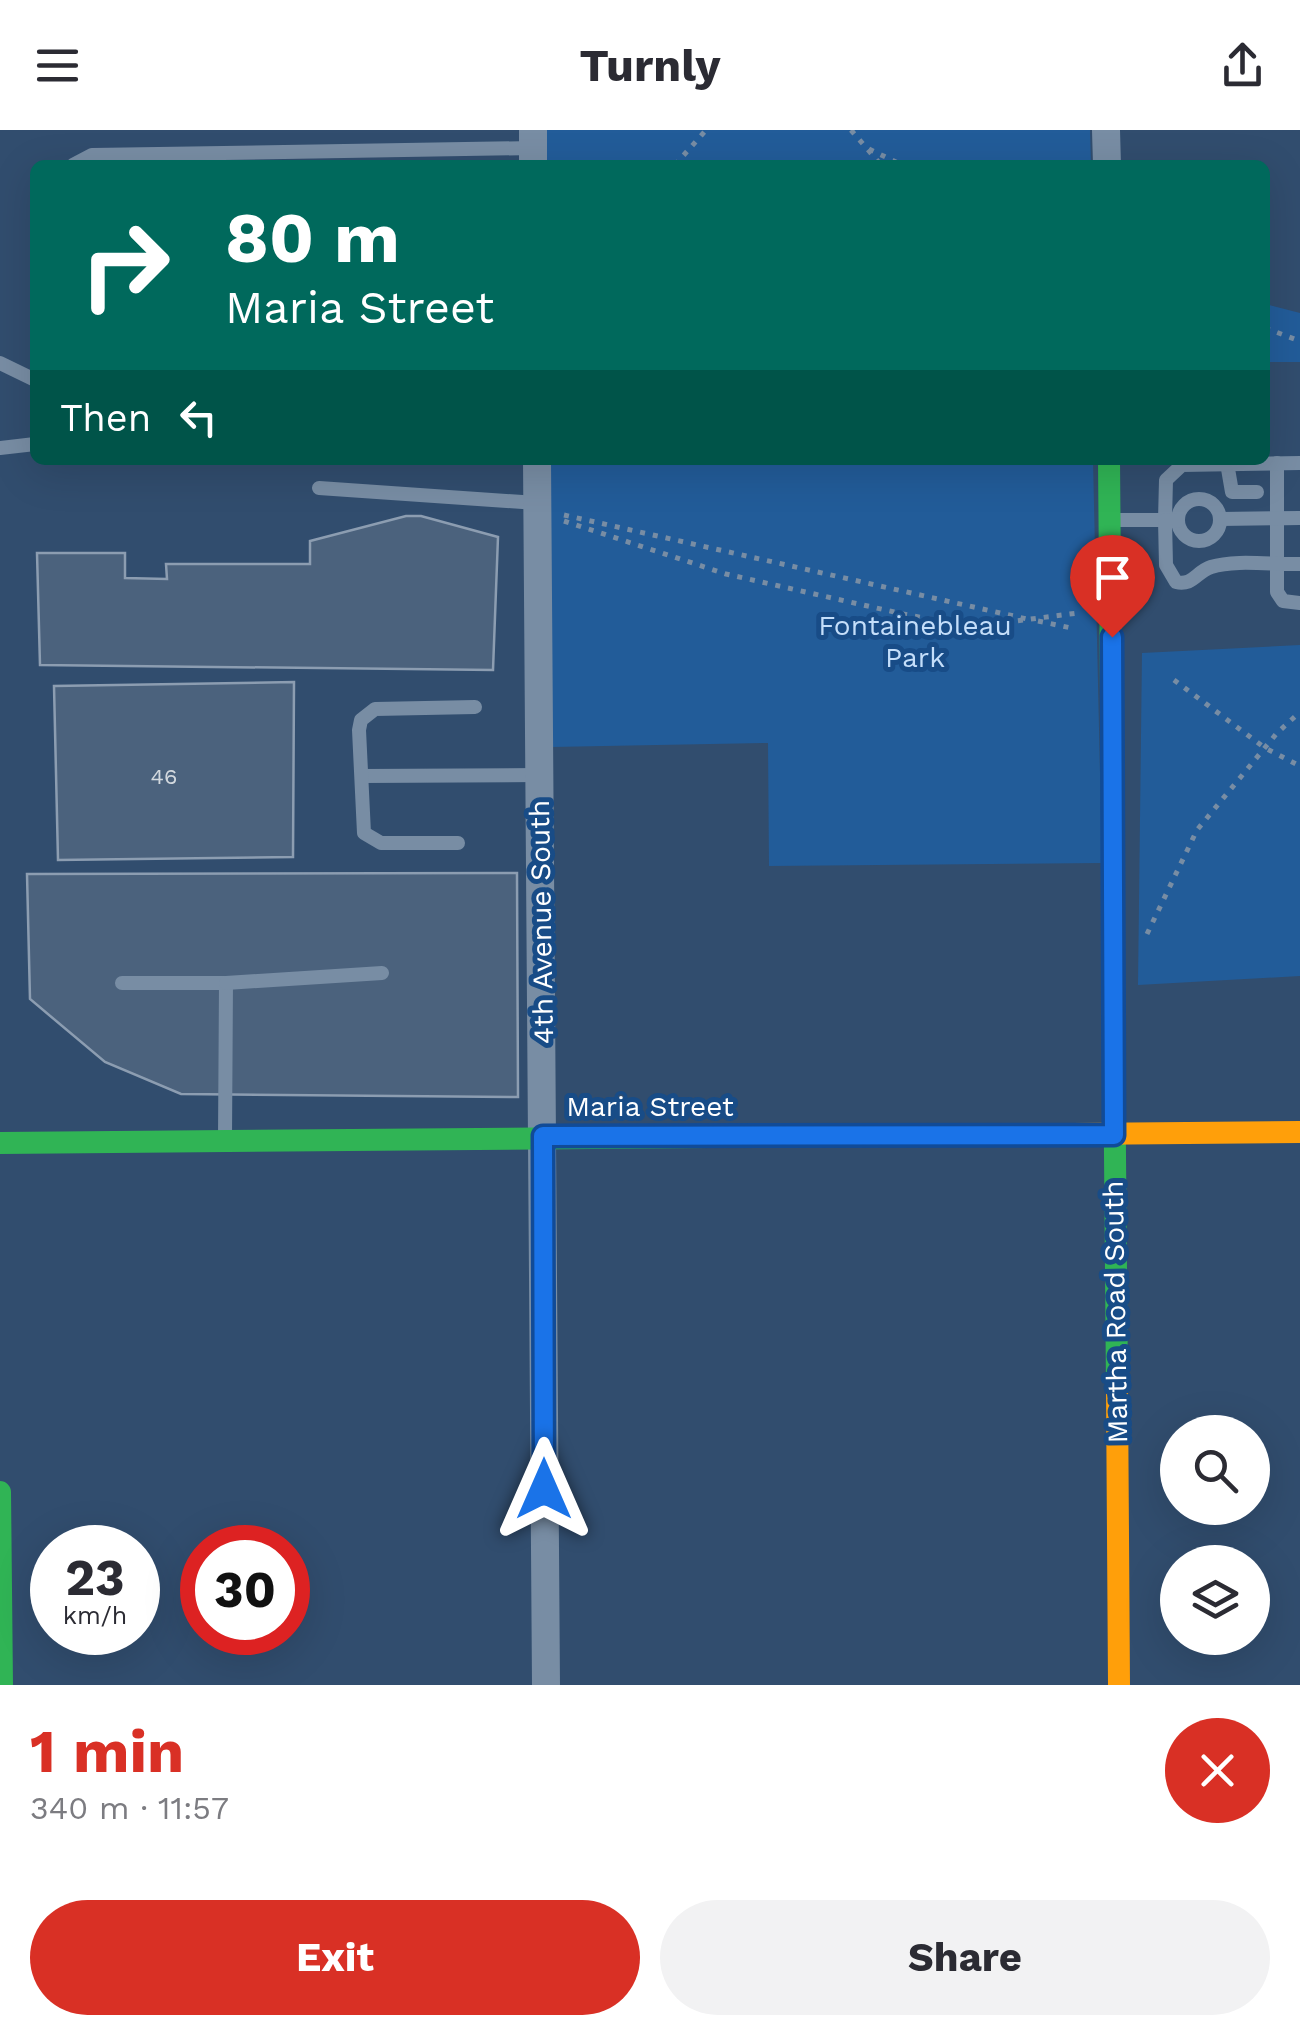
<!DOCTYPE html>
<meta charset="utf-8">
<style>
:root{--surface:#fff;--page:#f2f2f3;--text:#2b2b33;--muted:#7c7c81;--accent:#d93025}
body{margin:0;font-family:"Work Sans",sans-serif;background:var(--page);color:var(--text);height:100vh;display:flex;flex-direction:column;font-size:38px;white-space:nowrap}
*{box-sizing:border-box;margin:0}
p{font-size:32px;color:var(--muted)}
.icon{flex:none;width:55px;height:55px;fill:none;stroke:currentColor;stroke-width:2;stroke-linecap:round;stroke-linejoin:round}
.map{position:relative;height:1555px;overflow:hidden}
.panel{display:flex;flex-direction:column;background:var(--surface);flex:1}
.panel>*{flex:none}
.hud{position:absolute;left:30px;top:30px;width:1240px;height:305px;border-radius:15px;box-shadow:0 10px 40px #0002;background:#00695c;color:#fff;overflow:hidden}
.fabs{position:absolute;left:1160px;top:1285px;display:grid;gap:20px}
.fabs a{display:grid;place-items:center;width:110px;height:110px;border-radius:50%;background:var(--surface);box-shadow:0 10px 40px #0002;font-size:50px}
.speed{position:absolute;left:30px;top:1395px;display:flex;gap:20px;font-size:50px;font-weight:700;text-align:center}
.speed>*{display:grid;place-content:center;width:130px;height:130px;border-radius:50%;background:var(--surface);box-shadow:0 10px 40px #0002;line-height:1}
.speed small{font-size:25px;font-weight:400}
.speed .limit{border:15px solid #d22;background:#fff;color:#111}
.pin{position:absolute;display:grid;place-items:center;width:85px;height:85px;color:#fff;margin:-102px -42px;border-radius:50% 50% 50% 0;rotate:-45deg;box-shadow:0 0 10px #0007}
.pin .icon{rotate:45deg}
.me{position:absolute;width:110px;margin:-55px;rotate:0deg;stroke-linejoin:round;filter:drop-shadow(0 0 8px #0008)}
.turn{display:flex;align-items:center;gap:35px;height:210px;padding:0 30px;font-size:45px}
.turn .icon{width:130px;height:130px;stroke-width:2.5}
.turn b{display:block;font-size:70px;line-height:85px}
.then{display:flex;align-items:center;height:95px;padding:0 30px;background:#0003;gap:20px;font-size:38px}
.round{display:grid;place-items:center;flex:none;width:105px;height:105px;border-radius:52px;background:var(--page)}
.headline{display:flex;align-items:center;justify-content:space-between;height:170px;padding:0 30px}
h1{font-size:60px;font-weight:700;line-height:75px;color:var(--accent)}
.primary-button{display:flex;gap:20px;margin-top:auto;padding:20px 30px}
.primary-button a{flex:1;height:115px;border-radius:60px;background:var(--accent);color:#fff;font-size:40px;font-weight:700;line-height:115px;text-align:center}
.primary-button a+a{background:var(--page);color:var(--text)}
header{display:flex;justify-content:space-between;align-items:center;height:130px;padding:0 30px;background:var(--surface);font-size:45px;font-weight:700}
.map>svg:first-child{display:block}
.green{fill:#225c99}
.building{fill:#4b627d;stroke:#8c9db1;stroke-width:2.5}
.lines{fill:none;stroke-linecap:round;stroke-linejoin:round}
.path{stroke:#788da4;stroke-width:5;stroke-dasharray:5 8;stroke-linecap:butt}
.lane{stroke:#788da4;stroke-width:14}
.street{stroke:#788da4;stroke-width:28}
.fast{stroke:#30b455;stroke-width:22}
.slow{stroke:#ff9f0a;stroke-width:22}
.route-casing{stroke:#114b97;stroke-width:25}
.route{stroke:#1a73e8;stroke-width:18}
.labels{text-anchor:middle;stroke-width:10;stroke-linejoin:round;paint-order:stroke}
.number-label{font-size:22px;fill:#d2d8de}
.park-label{font-size:28px;fill:#c4defa;stroke:#184c87}
.street-label{font-size:28px;fill:#fff;stroke:#184c87}
</style>
<header><svg class="icon" aria-label="menu" viewBox="0 0 24 24"><path d="M4 6h16M4 12h16M4 18h16"/></svg>Turnly<svg class="icon" aria-label="share" viewBox="0 0 24 24"><path d="M12 15V3M7 8l5-5 5 5M5 13v7h14v-7"/></svg></header>
<div class="map">
<svg width="1300" height="1555" viewBox="0 0 1300 1555">
<rect width="100%" height="100%" fill="#314d6e"/>
<g class="green">
<path d="M544 0H1090L1091 35H544Z"/>
<path d="M1265 174 1300 183V232H1265Z"/>
<path d="M547 330H1093L1102 733 769 736 768 613 551 617Z"/>
<path d="M1300 515V846L1138 855 1142 523Z"/>
</g>
<g class="building">
<path d="M406 386H421L498 407 493 540 40 535 37 423H125V448L167 449 166 434H310V411Z"/>
<path d="M294 552 293 727 58 730 54 556Z"/>
<path d="M517 743 518 967 181 964 105 932 30 869 27 744Z"/>
</g>
<g class="lines">
<g class="path">
<path d="M851 0 881 35"/>
<path d="M869 19 902 35"/>
<path d="M675 35 706 0"/>
<path d="M1265 198 1300 211"/>
<path d="M564 385 1027 489"/>
<path d="M564 391 726 444 903 484 956 494H992L1078 483"/>
<path d="M1038 491 1076 499"/>
<path d="M1174 550 1265 618 1300 636"/>
<path d="M1147 804 1197 700 1277 603 1300 582"/>
</g>
<g class="lane">
<path d="M73 35 92 25 533 18"/>
<path d="M0 233 35 250"/>
<path d="M0 318 35 314"/>
<path d="M1227 333 1232 362H1257"/>
<path d="M1277 333V462L1283 471 1300 473"/>
<path d="M319 358 537 373"/>
<circle cx="1199" cy="390" r="21"/>
<path d="M1220 389 1300 388"/>
<path d="M1110 390H1165L1166 350 1182 335 1300 333"/>
<path d="M1178 391 1165 390 1166 435 1176 452C1193 456 1196 442 1211 437 1236 429 1273 435 1300 434"/>
<path d="M362 646 539 645"/>
<path d="M458 713H381L364 703 359 600 361 590 375 579 475 577"/>
<path d="M122 853H226L225 1009"/>
<path d="M226 853 382 843"/>
</g>
<g class="street">
<path d="M533 0V35"/>
<path d="M1106 0 1107 35"/>
<path d="M537 330 546 1555"/>
</g>
<g class="fast">
<path d="M1109 330 1117 1257"/>
<path d="M0 1013 951 1005"/>
<path d="M0 1362 2 1555"/>
</g>
<g class="slow">
<path d="M951 1005 1300 1002"/>
<path d="M1117 1257 1119 1555"/>
</g>
</g>
<g class="lines">
<g class="route-casing">
<path id="route" d="M544 1359 543 1006 1114 1005 1112 507"/>
</g>
<use href="#route" class="route"/>
</g>
<g class="labels">
<g class="number-label">
<text x="164" y="654">46</text>
</g>
<g class="park-label">
<text x="915" y="505">Fontainebleau<tspan x="915" dy="32">Park</tspan></text>
</g>
<g class="street-label">
<text transform="translate(541 792) rotate(-91)" y="10">4th Avenue South</text>
<text x="650" y="986">Maria Street</text>
<text transform="translate(1115 1182) rotate(-91)" y="10">Martha Road South</text>
</g>
</g>
</svg>
<div class="fabs">
<a><svg class="icon" aria-label="search" viewBox="0 0 24 24"><circle cx="10" cy="10" r="6"/><path d="M15 15l6 6"/></svg></a>
<a><svg class="icon" aria-label="layers" viewBox="0 0 24 24"><path d="M12 4l9 5-9 5-9-5zM3 14l9 5 9-5"/></svg></a>
</div>
<div class="speed"><div>23<small>km/h</small></div><div class="limit">30</div></div>
<div class="pin" style="left:1112px;top:507px;background:#d93025"><svg class="icon" aria-label="arrive" viewBox="0 0 24 24"><path d="M6 21V4h12l-3 4 3 4H6"/></svg></div>
<svg class="me" style="left:544px;top:1359px" viewBox="-20 -20 40 40"><path d="M0-17L14 15 0 8-14 15z" fill="#1a73e8" stroke="#fff" stroke-width="4"/></svg>
<div class="hud">
<div class="turn"><svg class="icon" aria-label="right" viewBox="0 0 24 24"><path d="M7 20v-9h11M14 6l5 5-5 5"/></svg><div><b>80 m</b>Maria Street</div></div>
<div class="then">Then<svg class="icon" aria-label="left" viewBox="0 0 24 24"><path d="M17 20v-9H6M10 6l-5 5 5 5"/></svg></div>
</div>
</div>
<section class="panel">
<div class="headline"><div><h1>1 min</h1><p>340 m · 11:57</p></div><a class="round" style="background:#d93025;color:#fff"><svg class="icon" aria-label="close" viewBox="0 0 24 24"><path d="M6 6l12 12M18 6L6 18"/></svg></a></div>
<div class="primary-button"><a>Exit</a><a>Share</a></div>
</section>
